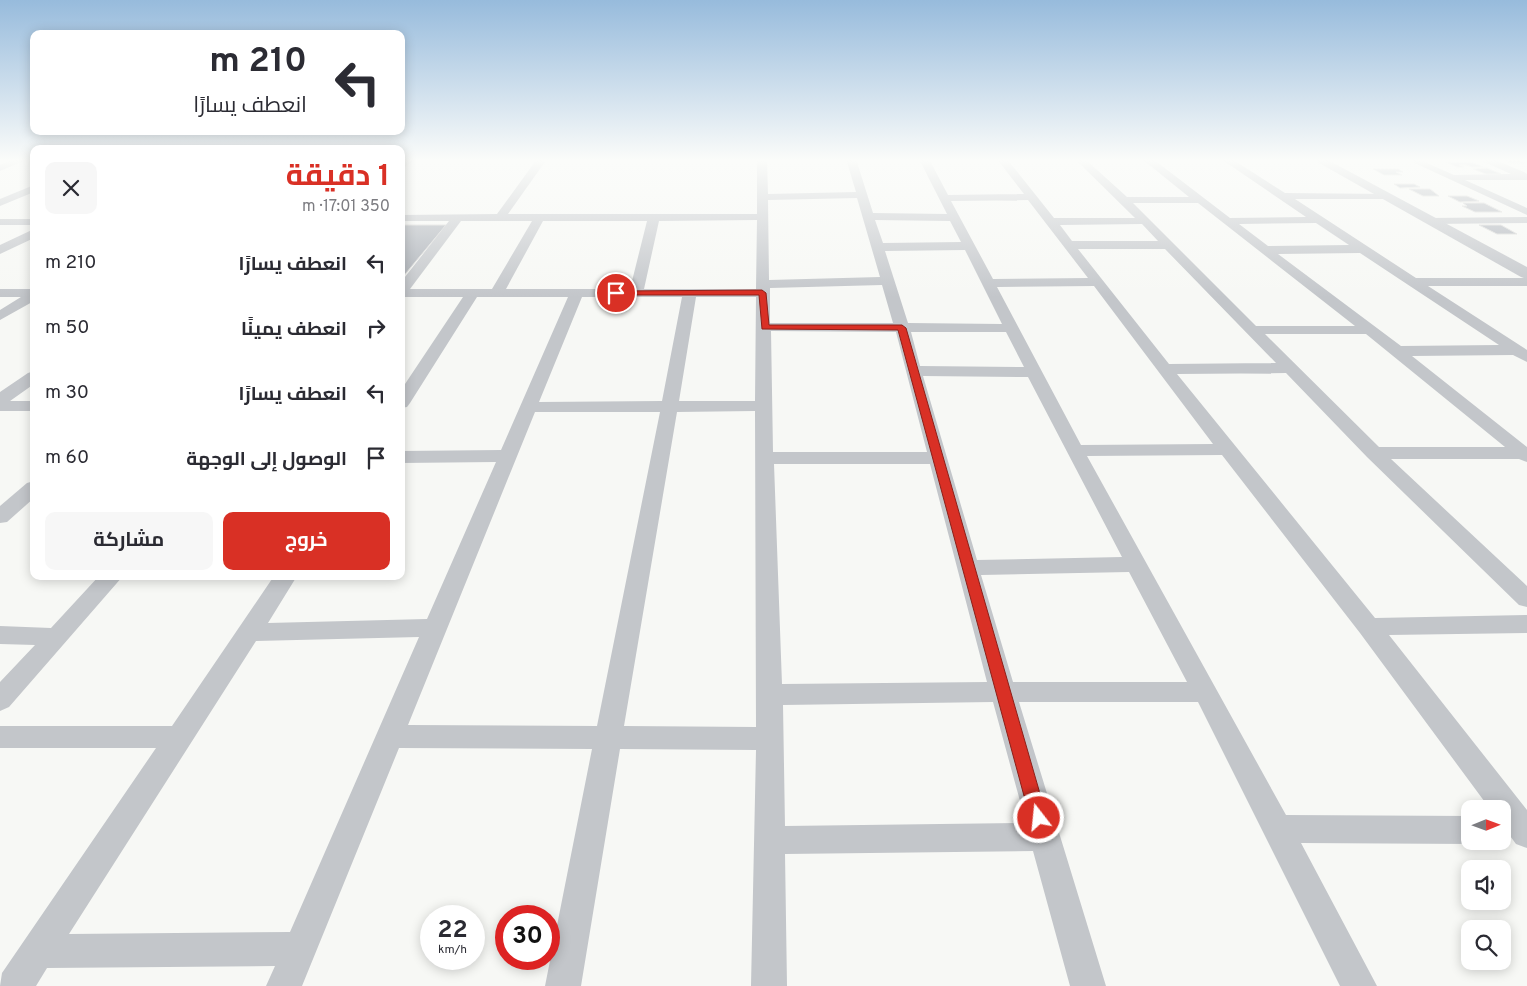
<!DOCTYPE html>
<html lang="ar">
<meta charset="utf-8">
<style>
:root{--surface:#fff;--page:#f7f7f7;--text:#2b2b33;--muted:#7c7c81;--accent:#d93025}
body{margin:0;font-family:Overpass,Cairo,sans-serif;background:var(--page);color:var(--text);direction:rtl;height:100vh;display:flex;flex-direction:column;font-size:19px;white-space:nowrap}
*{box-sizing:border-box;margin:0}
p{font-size:16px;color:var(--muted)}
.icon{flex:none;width:28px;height:28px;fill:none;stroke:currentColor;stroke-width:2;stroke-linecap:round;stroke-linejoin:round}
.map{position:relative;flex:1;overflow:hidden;direction:ltr}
.panel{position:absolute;left:30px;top:145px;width:375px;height:435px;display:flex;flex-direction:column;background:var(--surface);border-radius:10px;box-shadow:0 2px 12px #0003;direction:rtl}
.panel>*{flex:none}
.top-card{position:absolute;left:30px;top:30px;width:375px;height:105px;border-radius:10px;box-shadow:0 2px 12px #0003;direction:rtl;background:#fff;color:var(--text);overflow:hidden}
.needle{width:32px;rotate:89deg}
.buttons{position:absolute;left:1461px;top:800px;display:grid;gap:10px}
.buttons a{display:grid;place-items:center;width:50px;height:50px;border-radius:10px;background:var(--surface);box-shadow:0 2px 12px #0003;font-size:25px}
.speed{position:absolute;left:420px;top:905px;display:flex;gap:10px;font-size:25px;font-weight:700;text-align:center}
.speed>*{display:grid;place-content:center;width:65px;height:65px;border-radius:50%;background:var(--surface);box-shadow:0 2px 12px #0003;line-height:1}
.speed small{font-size:12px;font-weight:400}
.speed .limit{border:8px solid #d22;background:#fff;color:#111}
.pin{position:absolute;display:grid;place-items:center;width:42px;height:42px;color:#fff;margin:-21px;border:2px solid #fff;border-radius:50%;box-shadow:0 1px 5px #0007}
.me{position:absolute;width:55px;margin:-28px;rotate:344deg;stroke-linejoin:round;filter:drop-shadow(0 0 4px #0008)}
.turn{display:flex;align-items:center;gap:18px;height:105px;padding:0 15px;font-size:22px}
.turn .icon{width:65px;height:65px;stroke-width:2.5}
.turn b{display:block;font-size:35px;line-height:42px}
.round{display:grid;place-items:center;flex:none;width:52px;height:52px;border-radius:10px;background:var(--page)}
.headline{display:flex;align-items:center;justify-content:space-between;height:85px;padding:0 15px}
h1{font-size:30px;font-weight:700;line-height:38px;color:var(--accent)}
.cta{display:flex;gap:10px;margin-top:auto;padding:10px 15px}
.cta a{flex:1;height:58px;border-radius:10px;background:var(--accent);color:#fff;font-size:20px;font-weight:700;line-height:58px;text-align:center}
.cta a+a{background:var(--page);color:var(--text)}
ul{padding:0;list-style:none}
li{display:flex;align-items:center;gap:15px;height:65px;padding:0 15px}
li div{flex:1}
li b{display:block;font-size:19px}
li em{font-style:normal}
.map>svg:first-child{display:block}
.building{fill:#acb1b8;stroke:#d9d9d7}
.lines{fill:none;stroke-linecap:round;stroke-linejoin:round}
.minor{fill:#c3c6ca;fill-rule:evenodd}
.tertiary{fill:#c3c6ca;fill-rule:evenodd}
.route{fill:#d93025;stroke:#8d1f18}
</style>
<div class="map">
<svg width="1527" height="986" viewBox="0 0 1527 986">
<rect width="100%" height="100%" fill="#f7f8f5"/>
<g class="building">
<path d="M1501 159H1522L1525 160H1518L1525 163H1511Z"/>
<path d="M1446 162H1471L1483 167H1472L1466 165H1459L1464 167H1457Z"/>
<path d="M1487 168 1501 174H1486L1473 169Z"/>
<path d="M1373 169H1398L1403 172H1396L1402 175H1384Z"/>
<path d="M1394 184H1414L1420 187 1400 188Z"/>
<path d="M1409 189H1430L1439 196H1423Z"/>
<path d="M1448 196H1467L1479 201 1460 202Z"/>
<path d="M1463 203H1484L1502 212H1475L1462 206H1467Z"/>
<path d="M401 225H446L401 279Z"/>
<path d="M1479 225H1501L1517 234H1497Z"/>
</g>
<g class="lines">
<g class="minor">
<path d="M15 159H28L0 171V165Z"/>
<path d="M405 159H415L401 170V162Z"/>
<path d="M537 159H547L508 214H757V159H767L768 194 856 192 846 159H856L873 213 947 214 919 159H929L948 195 1024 194 997 159H1007L1054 218H1135L1075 159H1085L1127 197H1189L1142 159H1153L1230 218 1306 217 1221 159H1232L1285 193 1388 194 1389 196 1384 199H1295L1416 278H1527V286H1428L1527 350V362L1513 355 1412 356 1527 447V462L1519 459H1391L1527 586V607L1519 605 1367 457 1286 373 1177 374 1375 618 1527 615V633L1389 635 1527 810V848L1516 844 1502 825V809H1490L1360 633 1222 455 1087 456 1286 815 1470 816V841H1477L1470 844 1301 843 1377 986H1340L1198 702H1019L1106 986H1070L1033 851 785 854 787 986H751L756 750 620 749 581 986H545L592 749 399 748 302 986H266L275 966 47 968 36 986H0L2 973 156 748H0V726H172L274 576H297L268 623 427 619 496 462 401 463V451L501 450 568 297H477L410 403 407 407 401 408V390L463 297H401V282L449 221H401V215L497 214ZM857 198 880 277 769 280 768 200ZM1028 200 1088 278 993 279 951 201ZM1133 203H1198L1355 326H1256ZM757 220 756 289H644L659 221ZM875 220 950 221 961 242 883 243ZM461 221H532L492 289H410ZM543 221H647L630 289H506ZM1316 223 1349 245 1268 246 1239 224ZM1142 224 1158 241H1072L1060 225ZM1078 249H1165L1276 363 1169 364ZM965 250 1002 324 908 323 885 251ZM1360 253 1499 345 1401 346 1278 254ZM882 285 893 323H770V288ZM1094 286 1213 444 1081 445 997 287ZM582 297H682L662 401 539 402ZM696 297H756L755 401H679ZM771 331 896 332 927 452H773ZM911 332H1006L1024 367 920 366ZM1265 334H1366L1505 447H1379ZM923 376 1028 377 1122 557 977 560ZM755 411 756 727 624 726 677 412ZM535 412H660L597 726 408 725ZM774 464H930L987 682 782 684ZM1129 572 1187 682H1013L981 575ZM419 637 290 932 69 934 256 641ZM993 702 1026 823 785 826 783 705Z"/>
<path d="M1406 159H1418L1454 175 1511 174 1482 161 1480 159H1493L1524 172 1527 174V180H1465L1527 208V215Z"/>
<path d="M34 185V192L0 206V199Z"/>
<path d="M1527 217V223L1430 224 1424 221 1430 218Z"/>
<rect x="0" y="219" width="34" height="6"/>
<path d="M34 229V238L0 254V245Z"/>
<path d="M0 289H34V301L0 320V310L21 297H0Z"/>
<path d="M34 371V384L10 401H34V411H0V392L28 373Z"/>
<path d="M34 481V498L7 522 0 523V506L27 483Z"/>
<path d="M99 576H123L9 707 0 711V682L35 645 0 644V626L51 628Z"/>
</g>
<path class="tertiary" d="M1312 159H1326L1527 267V279L1521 277Z"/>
</g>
<linearGradient id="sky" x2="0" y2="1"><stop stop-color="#97bbdc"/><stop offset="0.54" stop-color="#fbfcfa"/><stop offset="1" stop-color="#fbfcfa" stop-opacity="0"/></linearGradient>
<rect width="1527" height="297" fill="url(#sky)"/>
<path class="route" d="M762 290 766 293 769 325H902L906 328 1047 818 1045 824 1039 826 1033 824 1030 818 898 330 762 329 759 295H616L612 293 616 291Z"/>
</svg>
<div class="buttons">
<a><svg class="needle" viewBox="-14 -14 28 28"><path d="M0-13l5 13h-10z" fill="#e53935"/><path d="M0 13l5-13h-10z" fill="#7c7c81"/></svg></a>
<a><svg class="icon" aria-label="sound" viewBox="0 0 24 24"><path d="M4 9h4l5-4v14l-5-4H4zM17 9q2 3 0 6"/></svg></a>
<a><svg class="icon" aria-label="search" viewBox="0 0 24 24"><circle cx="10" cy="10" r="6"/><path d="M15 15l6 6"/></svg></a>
</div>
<div class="speed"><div>22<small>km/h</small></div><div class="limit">30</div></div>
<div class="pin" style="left:616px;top:293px;background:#d93025"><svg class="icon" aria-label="arrive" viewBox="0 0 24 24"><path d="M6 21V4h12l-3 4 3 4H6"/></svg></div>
<svg class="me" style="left:1039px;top:818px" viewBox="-20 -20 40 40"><circle r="17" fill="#d93025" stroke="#fff" stroke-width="3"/><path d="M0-11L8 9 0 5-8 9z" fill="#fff"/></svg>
<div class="top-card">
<div class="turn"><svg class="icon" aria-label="left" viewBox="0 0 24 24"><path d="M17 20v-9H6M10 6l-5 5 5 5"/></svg><div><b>210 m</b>انعطف يسارًا</div></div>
</div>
<section class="panel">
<div class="headline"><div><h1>1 دقيقة</h1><p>350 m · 17:01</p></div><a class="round"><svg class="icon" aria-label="close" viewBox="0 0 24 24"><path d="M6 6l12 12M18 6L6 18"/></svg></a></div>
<ul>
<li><svg class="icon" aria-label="left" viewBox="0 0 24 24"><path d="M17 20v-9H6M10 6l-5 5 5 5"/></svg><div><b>انعطف يسارًا</b></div><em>210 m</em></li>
<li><svg class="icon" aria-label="right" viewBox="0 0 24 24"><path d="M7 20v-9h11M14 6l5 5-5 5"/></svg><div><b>انعطف يمينًا</b></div><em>50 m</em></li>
<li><svg class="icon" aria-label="left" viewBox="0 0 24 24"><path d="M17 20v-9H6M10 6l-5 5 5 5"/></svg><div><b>انعطف يسارًا</b></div><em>30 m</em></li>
<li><svg class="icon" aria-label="arrive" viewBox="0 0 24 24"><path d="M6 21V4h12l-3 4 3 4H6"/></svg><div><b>الوصول إلى الوجهة</b></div><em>60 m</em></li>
</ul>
<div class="cta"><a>خروج</a><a>مشاركة</a></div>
</section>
</div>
